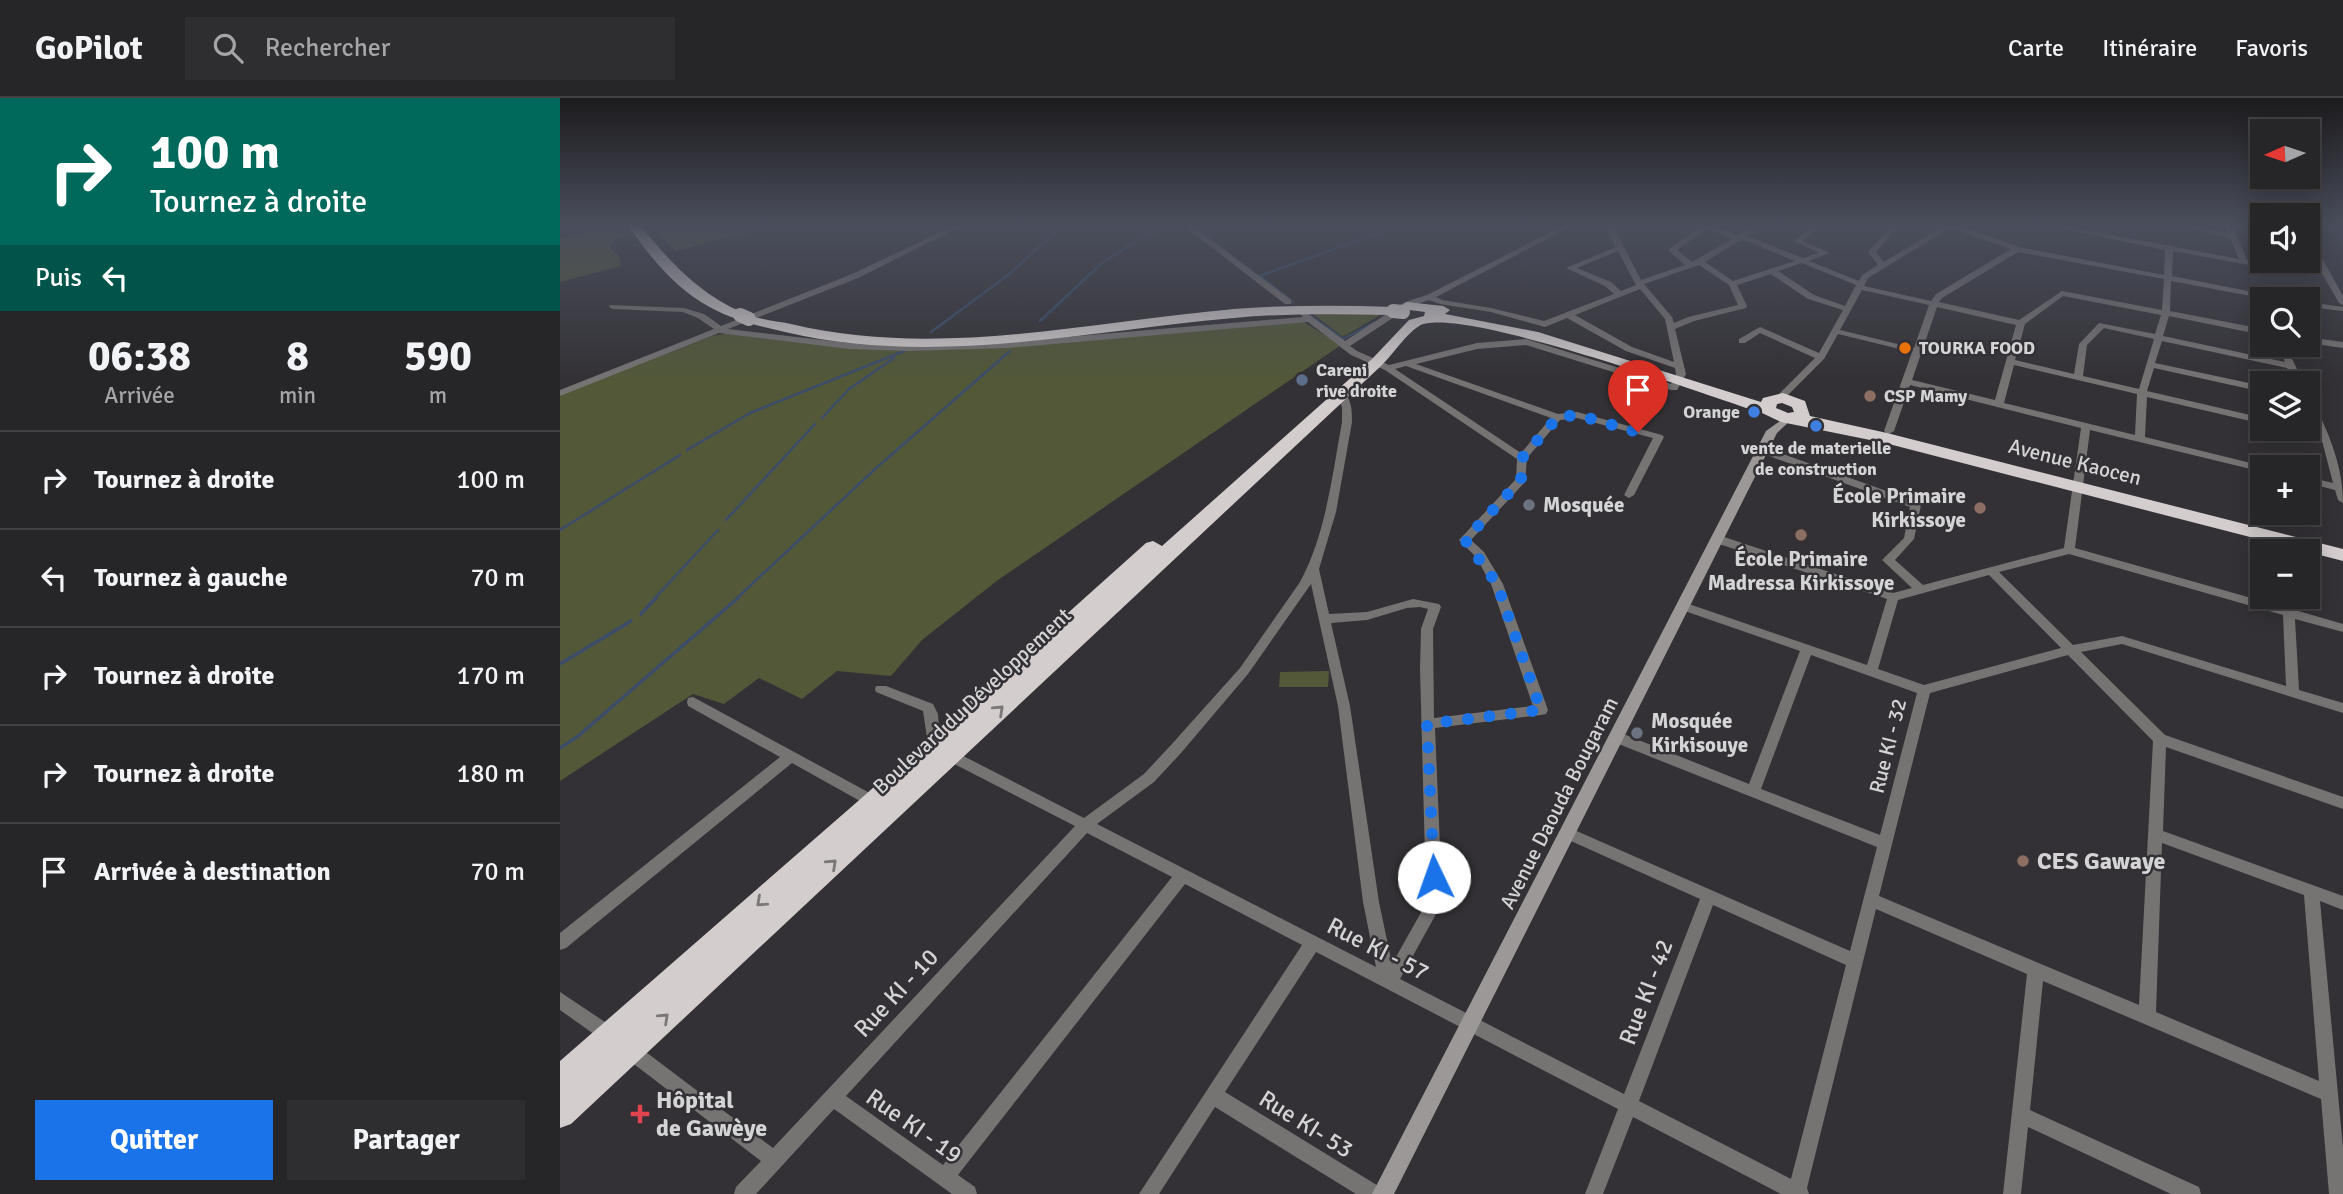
<!DOCTYPE html>
<html lang="fr">
<meta charset="utf-8">
<style>
:root{--surface:#262528;--page:#2e2d30;--text:#f1f3f6;--muted:#a4a5a8;--line:#424245;--accent:#1a73e8}
body{margin:0;font-family:Signika,sans-serif;background:var(--page);color:var(--text);height:100vh;display:flex;flex-direction:column;font-size:26px;white-space:nowrap}
*{box-sizing:border-box;margin:0}
p{font-size:23px;color:var(--muted)}
.icon{flex:none;width:38px;height:38px;fill:none;stroke:currentColor;stroke-width:2;stroke-linecap:round;stroke-linejoin:round}
.map{position:relative;flex:1;overflow:hidden}
.side{display:flex;flex-direction:column;background:var(--surface);width:560px}
.side>*{flex:none}
.hud{background:#00695c;color:#fff;overflow:hidden}
.needle{width:46px;rotate:267deg}
.tools{position:absolute;left:1690px;top:21px;display:grid;gap:14px}
.tools a{display:grid;place-items:center;width:70px;height:70px;border-radius:0px;background:var(--surface);box-shadow:0 4px 18px #0003,0 0 0 2px var(--line);font-size:35px}
.pin{position:absolute;display:grid;place-items:center;width:60px;height:60px;color:#fff;margin:-72px -30px;border-radius:50% 50% 50% 0;rotate:-45deg;box-shadow:0 0 7px #0007}
.pin .icon{rotate:45deg}
.me{position:absolute;width:77px;margin:-38px;rotate:357deg;stroke-linejoin:round;filter:drop-shadow(0 0 5px #0008)}
.turn{display:flex;align-items:center;gap:24px;height:147px;padding:0 35px;font-size:32px}
.turn .icon{width:91px;height:91px;stroke-width:2.5}
.turn b{display:block;font-size:49px;line-height:60px}
.then{display:flex;align-items:center;height:66px;padding:0 35px;background:#0003;gap:14px;font-size:26px}
.eta{display:flex;justify-content:space-evenly;align-items:center;height:119px;text-align:center}
.eta b{font-size:42px;font-weight:800;line-height:49px}
.cta{display:flex;gap:14px;margin-top:auto;padding:14px 35px}
.cta a{flex:1;height:80px;border-radius:0px;background:var(--accent);color:#fff;font-size:28px;font-weight:800;line-height:80px;text-align:center}
.cta a+a{background:var(--page);color:var(--text)}
ul{padding:0;list-style:none}
li{display:flex;align-items:center;gap:21px;height:98px;padding:0 35px;border-top:2px solid var(--line)}
li div{flex:1}
li b{display:block;font-size:26px}
li em{font-style:normal}
header{display:flex;align-items:center;gap:42px;box-sizing:border-box;height:98px;padding:0 35px;background:var(--surface);border-bottom:2px solid var(--line)}
header strong{font-size:33px}
nav{display:flex;gap:38px;margin-inline-start:auto;font-size:24px}
.search{width:490px;height:63px;background:var(--page);display:flex;align-items:center;gap:18px;box-sizing:border-box;padding:0 24px;border-radius:0px;color:var(--muted);font-size:26px}
main{display:flex;flex:1;min-height:0}
.map>svg:first-child{display:block}
.green{fill:#525838}
.lines{fill:none;stroke-linecap:round;stroke-linejoin:round}
.stream-far1{stroke:#3c4d6a;stroke-width:2.5}
.stream{stroke:#3c4d6a;stroke-width:3.5}
.street{fill:#767373;fill-rule:evenodd}
.secondary{fill:#9c9898;fill-rule:evenodd}
.highway{fill:#d3cdcd;fill-rule:evenodd}
.highway-bridge{stroke:#d3cdcd;stroke-width:14}
.oneway{stroke:#7b7779}
.route{stroke:#1a73e8;stroke-width:12;stroke-dasharray:0 21.6}
.food-dot{fill:#e8710a;stroke:#333135;stroke-width:2.5}
.service-dot{fill:#5c6f8a;stroke:#333135;stroke-width:2.5}
.education-dot{fill:#8d6e63;stroke:#333135;stroke-width:2.5}
.shop-dot{fill:#3f7fe0;stroke:#333135;stroke-width:2.5}
.worship-dot{fill:#6b7280;stroke:#333135;stroke-width:2.5}
.health-dot{fill:#e0444e;stroke:#333135;stroke-width:2.5}
.labels{text-anchor:middle;stroke-width:5;stroke-linejoin:round;paint-order:stroke}
.far-poi-label{font-size:18px;font-weight:bold;fill:#d4d3d5;stroke:#333135;text-anchor:start}
.street-label{font-size:21px;fill:#d4d3d5;stroke:#333135}
.poi-label{font-size:21px;font-weight:bold;fill:#d4d3d5;stroke:#333135;text-anchor:start}
.near-poi-label{font-size:24px;font-weight:bold;fill:#d4d3d5;stroke:#333135;text-anchor:start}
.near-street-label{font-size:24px;fill:#d4d3d5;stroke:#333135}
</style>
<header>
<strong>GoPilot</strong>
<div class="search"><svg class="icon" aria-label="search" viewBox="0 0 24 24"><circle cx="10" cy="10" r="6"/><path d="M15 15l6 6"/></svg>Rechercher</div>
<nav><a>Carte</a><a>Itinéraire</a><a>Favoris</a></nav>
</header>
<main>
<section class="side">
<div class="hud">
<div class="turn"><svg class="icon" aria-label="right" viewBox="0 0 24 24"><path d="M7 20v-9h11M14 6l5 5-5 5"/></svg><div><b>100 m</b>Tournez à droite</div></div>
<div class="then">Puis<svg class="icon" aria-label="left" viewBox="0 0 24 24"><path d="M17 20v-9H6M10 6l-5 5 5 5"/></svg></div>
</div>
<div class="eta">
<div><b>06:38</b><p>Arrivée</p></div>
<div><b>8</b><p>min</p></div>
<div><b>590</b><p>m</p></div>
</div>
<ul>
<li><svg class="icon" aria-label="right" viewBox="0 0 24 24"><path d="M7 20v-9h11M14 6l5 5-5 5"/></svg><div><b>Tournez à droite</b></div><em>100 m</em></li>
<li><svg class="icon" aria-label="left" viewBox="0 0 24 24"><path d="M17 20v-9H6M10 6l-5 5 5 5"/></svg><div><b>Tournez à gauche</b></div><em>70 m</em></li>
<li><svg class="icon" aria-label="right" viewBox="0 0 24 24"><path d="M7 20v-9h11M14 6l5 5-5 5"/></svg><div><b>Tournez à droite</b></div><em>170 m</em></li>
<li><svg class="icon" aria-label="right" viewBox="0 0 24 24"><path d="M7 20v-9h11M14 6l5 5-5 5"/></svg><div><b>Tournez à droite</b></div><em>180 m</em></li>
<li><svg class="icon" aria-label="arrive" viewBox="0 0 24 24"><path d="M6 21V4h12l-3 4 3 4H6"/></svg><div><b>Arrivée à destination</b></div><em>70 m</em></li>
</ul>
<div class="cta"><a>Quitter</a><a>Partager</a></div>
</section>
<div class="map">
<svg width="1783" height="1096" viewBox="0 0 1783 1096">
<rect width="100%" height="100%" fill="#333135"/>
<g class="green">
<path d="M51 128H69L73 134 54 142 49 149 59 158 61 168 0 184V141Z"/>
<path d="M93 128H211L115 153Z"/>
<path d="M750 214 822 216 783 239Z"/>
<path d="M742 223 781 247 438 482 362 542 331 578 277 573 242 601 199 580 164 606 133 596 0 683V297L152 238 170 235 289 250 352 253Z"/>
<path d="M769 573 768 589H719L720 574Z"/>
</g>
<g class="lines">
<g class="stream-far1">
<path d="M640 134 693 174"/>
<path d="M699 178 839 128"/>
<path d="M700 178 733 204"/>
<path d="M748 216 783 241 815 224"/>
<path d="M480 223 543 164 602 128"/>
<path d="M371 234 448 177 502 128"/>
<path d="M262 320 289 291 334 260"/>
<path d="M127 352 190 315 344 253"/>
<path d="M166 422 255 326"/>
<path d="M0 432 120 357"/>
<path d="M94 501 158 432"/>
<path d="M176 501 314 372 450 253"/>
</g>
<g class="stream">
<path d="M81 516 96 500"/>
<path d="M0 566 71 523"/>
<path d="M0 650 17 639 178 500"/>
</g>
<g class="street">
<path d="M393 128H402L298 180 168 231 289 245 350 247 447 244 743 219 740 216 744 213 785 243 845 204 867 197 1003 128H1012L876 199 882 202 931 210 984 223 1054 196 1045 188 1006 170 1056 149 1045 128H1053L1081 182 1125 167 1108 152 1141 128H1156L1177 138 1193 128H1201L1187 138 1243 160 1259 155 1234 143 1252 128H1260L1243 143 1270 155 1249 163 1299 183 1302 177 1318 167 1308 154 1331 128H1338L1316 154 1324 164 1383 128H1400L1459 149 1604 177 1605 152 1488 128H1504L1679 161 1670 140 1617 128H1633L1668 135 1665 128H1673L1687 162 1761 172 1748 149V140H1751L1783 198V207L1779 205 1763 177 1684 166 1613 153 1612 178 1718 199 1722 201H1707L1611 183 1610 213 1703 231V237L1609 218 1603 238 1725 264 1717 247H1725L1744 285H1735L1727 270 1602 243 1595 265 1703 288V294L1594 270 1587 293 1703 320V326L1587 299 1585 339 1707 369H1703V374L1530 332 1515 450 1723 509 1722 499H1734L1735 512 1783 526V534L1735 521 1739 592 1783 605V615L1562 546 1521 554 1605 637 1783 699V711L1606 649 1603 733 1783 798V812L1760 803 1783 1050V1096H1769L1761 1001 1483 883 1470 1012 1639 1089 1641 1096H1611L1468 1029 1461 1096H1443L1467 876 1316 811 1247 1090 1249 1096H1221L1073 1019 1043 1096H1025L1058 1011 756 854 665 994 820 1089 822 1096H796L655 1009 599 1096H579L742 847 625 786 398 1077 415 1089 417 1096H392L274 1011 196 1096H174L176 1089 201 1063 62 957 60 951 62 945 68 943 74 945 213 1050 515 728 369 653 363 613 316 594 315 591 316 588H326L373 606 378 616 380 646 524 720 584 676 611 647 680 570 740 484C766 436 772 378 782 324V309L776 296 778 294 781 293C792 299 792 313 792 324L776 414 759 471 769 516 807 514 853 501 879 506 881 509 873 531 874 620 973 608 931 486 916 459 899 442 956 381 957 361 825 272 791 257 748 224 447 250 350 253 289 251 159 235 0 298V292L154 231 138 220 123 214 53 211 49 209 50 207 124 210 144 216 161 228 292 176ZM1148 130 1172 141 1132 164 1117 152ZM1390 130 1451 151 1376 196 1371 203 1304 188 1308 180ZM1182 141 1235 163 1173 183 1145 164ZM1058 153 1076 187 1061 193 1051 184 1017 170ZM1458 154 1604 181 1602 212 1502 193 1459 222 1379 204 1382 200ZM1242 165 1296 187 1285 208 1254 197 1218 173ZM1139 167 1169 187 1178 207 1128 219 1114 225 1112 219 1084 186ZM1211 176 1248 201 1283 212 1259 255 1200 229 1179 241V245H1185L1200 235 1255 260 1217 298V302H1223L1264 261 1278 236 1352 254 1324 333 1326 335 1329 336 1334 333 1350 287 1521 330 1504 450 1363 487 1335 462 1354 441 1361 407 1360 405 1206 350H1198V354L1350 409 1344 440 1322 462 1352 490 1333 495 1161 438H1153L1152 441 1153 444 1327 501 1307 567 1123 504 1117 508 1119 511 1240 553 1189 686 1061 635 1056 634 1051 635 1049 639 1051 643 1317 749 1290 853 1012 731 1007 729 1002 731 1000 735 1002 739 1140 801 1064 996 840 881 875 818 882 796 875 630 981 617 986 616 988 612 943 486 924 454 911 442 965 384 967 360 1000 322 1017 320 1093 340 1064 397 1069 400 1074 397 1104 339 1102 337 1017 314 998 316 856 266 917 251 966 247 1111 292H1117L1126 276 1115 231 1134 223 1186 210 1187 208 1177 187ZM1080 191 1105 221 1114 264 1072 249 1015 217ZM1302 192 1369 207 1354 250 1280 232ZM1503 198 1601 217 1595 236 1539 225 1519 246 1514 276 1455 262 1465 226ZM869 202 880 206 931 214 985 229 1007 220 1066 253 1115 270 1116 276 1111 286 966 241 917 245 829 267 797 253 790 248 851 208ZM1377 209 1456 227 1435 302 1352 282ZM1544 230 1594 241 1579 291 1523 278 1527 247ZM1454 267 1577 296 1575 337 1444 305ZM846 268 991 320 961 355 835 271ZM1509 456 1723 517 1726 588 1562 538 1513 547 1439 474ZM1429 477 1501 550 1364 587 1318 571 1338 502ZM751 486 778 608 803 804 816 869 537 726 594 684 621 655 688 576ZM860 509 868 511 861 531 860 571 866 796 863 811 832 866 819 804 790 608 771 525 807 522 847 510ZM1251 557 1357 595 1320 737 1201 691ZM1508 557 1593 643 1579 907 1319 798 1370 595ZM527 735 612 779 383 1067 286 998ZM1602 745 1744 797 1759 983 1596 914ZM1153 807 1286 867 1231 1081 1079 1003Z"/>
<path d="M624 128H632L731 202V206H725Z"/>
<path d="M1748 204 1783 209V213L1748 209Z"/>
<path d="M1748 239 1783 244V250L1748 245Z"/>
<path d="M1748 300 1753 303C1769 336 1783 368 1783 405L1778 402 1775 392 1748 385V379L1773 385 1761 339 1734 333 1732 331 1758 333 1748 313Z"/>
<path d="M133 599 319 700 321 704 319 708 314 710 309 708 232 665 6 850 0 852V835L220 659 128 608 127 604 128 600Z"/>
<path d="M0 894 57 932 59 938 57 944 51 946 45 944 0 912Z"/>
</g>
<path class="secondary" d="M1227 318 1232 321 1217 335 834 1096H812L1206 333Z"/>
<g class="highway">
<path d="M68 128H81C111 166 144 200 189 217 202 222 217 223 231 226 377 261 527 224 674 211 727 207 780 207 833 209L840 213 833 217C780 216 727 215 674 220 524 233 373 269 225 234 195 227 168 221 141 204 112 186 88 156 68 128Z"/>
<path d="M847 204 883 208 890 212 885 216 978 234 1201 304 1203 300 1223 295 1245 303 1250 318 1327 335 1783 451V463L1325 345 1221 324 1202 315C1149 298 898 206 859 228 846 236 833 256 822 267L11 1026 0 1030V963L305 697 586 445 593 443 602 448 812 261 849 222 864 218 865 214 842 211 840 208ZM1222 305 1232 309 1234 314 1228 315 1216 310 1217 306Z"/>
</g>
<g class="highway-bridge">
<path d="M833 213 843 214"/>
<path d="M180 217 189 221"/>
</g>
</g>
<defs><path id="oneway-chevron" d="M-2-3.5L2.5 0L-2 3.5" fill="none" stroke-width="1.6" stroke-linecap="round" stroke-linejoin="round" transform="scale(1.75)"/></defs>
<g class="oneway">
<use href="#oneway-chevron" transform="translate(439 612) rotate(-43)"/>
<use href="#oneway-chevron" transform="translate(272 766) rotate(-43)"/>
<use href="#oneway-chevron" transform="translate(201 804) rotate(138)"/>
<use href="#oneway-chevron" transform="translate(104 920) rotate(-43)"/>
</g>
<linearGradient id="sky" x2="0" y2="1"><stop stop-color="#1c1b1d"/><stop offset="0.45" stop-color="#4a4e5c"/><stop offset="1" stop-color="#4a4e5c" stop-opacity="0"/></linearGradient>
<rect width="1783" height="282" fill="url(#sky)"/>
<g class="lines">
<path class="route" d="M874 779 867 626 981 612 937 486 905 442 961 382 962 360 998 319 1017 317 1078 334"/>
</g>
<circle class="food-dot" cx="1345" cy="250" r="7"/>
<circle class="service-dot" cx="742" cy="282" r="7"/>
<g class="education-dot">
<circle cx="1310" cy="298" r="7"/>
<circle cx="1420" cy="410" r="7"/>
<circle cx="1241" cy="437" r="7"/>
<circle cx="1463" cy="763" r="7"/>
</g>
<g class="shop-dot">
<circle cx="1194" cy="314" r="7"/>
<circle cx="1256" cy="328" r="7"/>
</g>
<g class="worship-dot">
<circle cx="969" cy="407" r="7"/>
<circle cx="1077" cy="635" r="7"/>
</g>
<path class="health-dot" d="M76.5 1005.5h7v7h7v7h-7v7h-7v-7h-7v-7h7z"/>
<g class="labels">
<g class="far-poi-label">
<text x="1359" y="256">TOURKA FOOD</text>
<text x="756" y="278">Careni<tspan x="756" dy="21">rive droite</tspan></text>
<text x="1324" y="304">CSP Mamy</text>
<text x="1180" y="320" text-anchor="end">Orange</text>
<text x="1256" y="356" text-anchor="middle">vente de materielle<tspan x="1256" dy="21">de construction</tspan></text>
</g>
<g class="street-label">
<text transform="translate(1515 364) rotate(14)" y="7">Avenue Kaocen</text>
<text transform="translate(412 603) rotate(-43)" y="7">Boulevard du Développement</text>
<text transform="translate(1328 648) rotate(-76)" y="7">Rue KI - 32</text>
<text transform="translate(999 705) rotate(-63)" y="7">Avenue Daouda Bougaram</text>
</g>
<g class="poi-label">
<text x="1406" y="405" text-anchor="end">École Primaire<tspan x="1406" dy="24">Kirkissoye</tspan></text>
<text x="983" y="414">Mosquée</text>
<text x="1241" y="468" text-anchor="middle">École Primaire<tspan x="1241" dy="24">Madressa Kirkissoye</tspan></text>
<text x="1091" y="630">Mosquée<tspan x="1091" dy="24">Kirkisouye</tspan></text>
</g>
<g class="near-poi-label">
<text x="1477" y="771">CES Gawaye</text>
<text x="96" y="1010">Hôpital<tspan x="96" dy="28">de Gawèye</tspan></text>
</g>
<g class="near-street-label">
<text transform="translate(818 851) rotate(27)" y="8">Rue KI - 57</text>
<text transform="translate(1086 894) rotate(-69)" y="8">Rue KI - 42</text>
<text transform="translate(336 895) rotate(-47)" y="8">Rue KI - 10</text>
<text transform="translate(746 1026) rotate(32)" y="8">Rue KI- 53</text>
<text transform="translate(354 1028) rotate(35)" y="8">Rue KI - 19</text>
</g>
</g>
</svg>
<div class="tools">
<a><svg class="needle" viewBox="-14 -14 28 28"><path d="M0-13l5 13h-10z" fill="#e53935"/><path d="M0 13l5-13h-10z" fill="#a4a5a8"/></svg></a>
<a><svg class="icon" aria-label="sound" viewBox="0 0 24 24"><path d="M4 9h4l5-4v14l-5-4H4zM17 9q2 3 0 6"/></svg></a>
<a><svg class="icon" aria-label="search" viewBox="0 0 24 24"><circle cx="10" cy="10" r="6"/><path d="M15 15l6 6"/></svg></a>
<a><svg class="icon" aria-label="layers" viewBox="0 0 24 24"><path d="M12 4l9 5-9 5-9-5zM3 14l9 5 9-5"/></svg></a>
<a>+</a>
<a>−</a>
</div>
<div class="pin" style="left:1078px;top:334px;background:#d93025"><svg class="icon" aria-label="arrive" viewBox="0 0 24 24"><path d="M6 21V4h12l-3 4 3 4H6"/></svg></div>
<svg class="me" style="left:874px;top:779px" viewBox="-20 -20 40 40"><circle r="19" fill="#fff"/><path d="M0-13L10 11 0 6-10 11z" fill="#1a73e8"/></svg>
</div>
</main>
